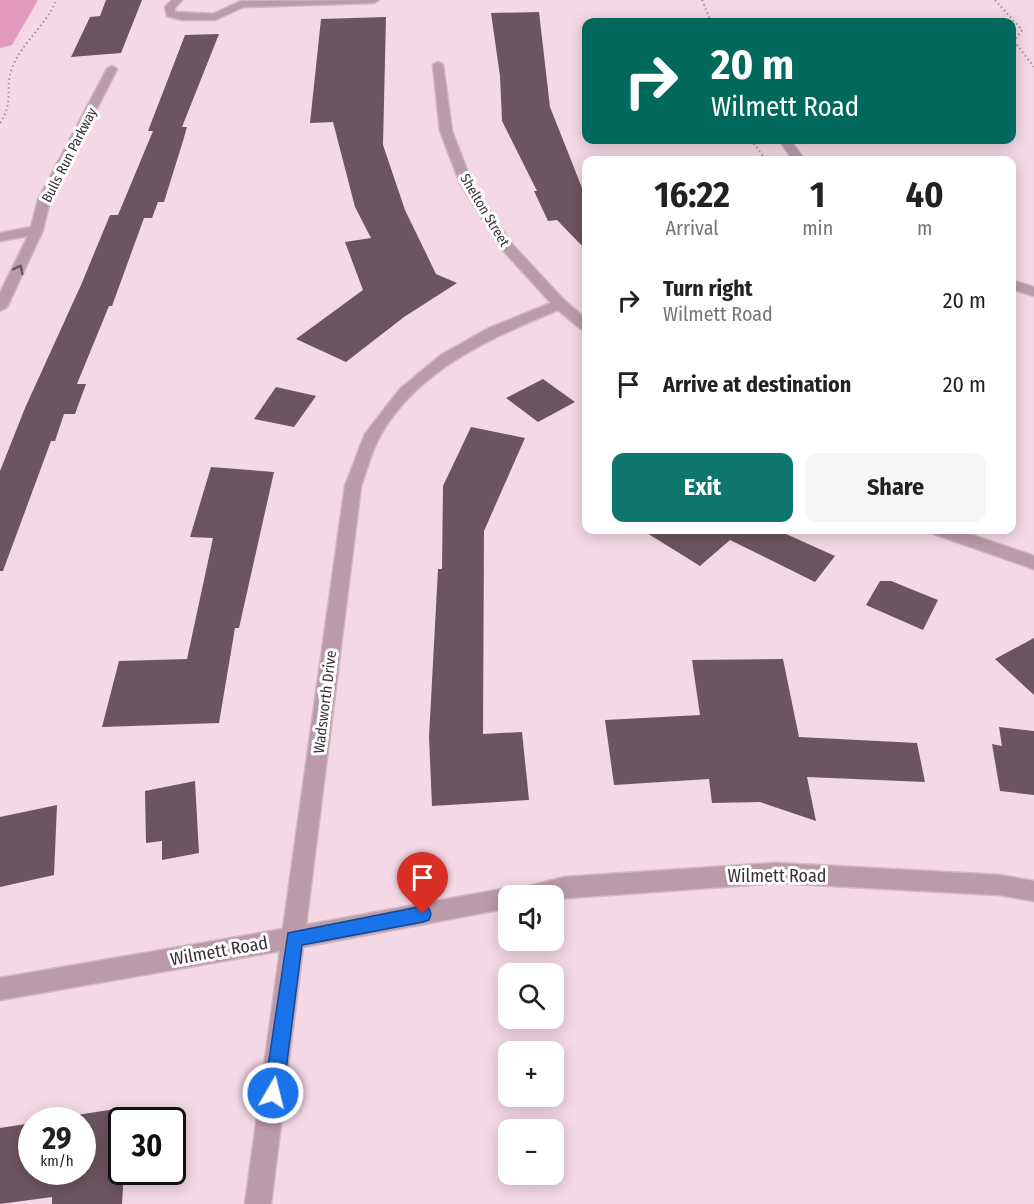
<!DOCTYPE html>
<meta charset="utf-8">
<style>
:root{--surface:#fff;--page:#f6f6f6;--text:#222;--muted:#767676;--accent:#0f766e}
body{margin:0;font-family:"Fira Sans Condensed",sans-serif;background:var(--page);color:var(--text);height:100vh;display:flex;flex-direction:column;font-size:22px;white-space:nowrap}
*{box-sizing:border-box;margin:0}
p{font-size:20px;color:var(--muted)}
.icon{flex:none;width:33px;height:33px;fill:none;stroke:currentColor;stroke-width:2;stroke-linecap:round;stroke-linejoin:round}
.map{position:relative;flex:1;overflow:hidden}
.sheet{position:absolute;left:582px;top:156px;width:434px;height:378px;display:flex;flex-direction:column;background:var(--surface);border-radius:12px;box-shadow:0 3px 15px #0003}
.sheet>*{flex:none}
.top-card{position:absolute;left:582px;top:18px;width:434px;height:126px;border-radius:12px;box-shadow:0 3px 15px #0003;background:#00695c;color:#fff;overflow:hidden}
.tools{position:absolute;left:498px;top:885px;display:grid;gap:12px}
.tools a{display:grid;place-items:center;width:66px;height:66px;border-radius:12px;background:var(--surface);box-shadow:0 3px 15px #0003;font-size:30px}
.speed{position:absolute;left:18px;top:1107px;display:flex;gap:12px;font-size:30px;font-weight:700;text-align:center}
.speed>*{display:grid;place-content:center;width:78px;height:78px;border-radius:50%;background:var(--surface);box-shadow:0 3px 15px #0003;line-height:1}
.speed small{font-size:15px;font-weight:400}
.speed .limit{border:3px solid #111;border-radius:9px;background:#fff;color:#111}
.pin{position:absolute;display:grid;place-items:center;width:51px;height:51px;color:#fff;margin:-62px -26px;border-radius:50% 50% 50% 0;rotate:-45deg;box-shadow:0 0 6px #0007}
.pin .icon{rotate:45deg}
.me{position:absolute;width:66px;margin:-33px;rotate:8deg;stroke-linejoin:round;filter:drop-shadow(0 0 4px #0008)}
.turn{display:flex;align-items:center;gap:21px;height:126px;padding:0 30px;font-size:27px}
.turn .icon{width:78px;height:78px;stroke-width:2.5}
.turn b{display:block;font-size:42px;line-height:51px}
.eta{display:flex;justify-content:space-evenly;align-items:center;height:102px;text-align:center}
.eta b{font-size:36px;font-weight:700;line-height:42px}
.action{display:flex;gap:12px;margin-top:auto;padding:12px 30px}
.action a{flex:1;height:69px;border-radius:12px;background:var(--accent);color:#fff;font-size:24px;font-weight:700;line-height:69px;text-align:center}
.action a+a{background:var(--page);color:var(--text)}
ul{padding:0;list-style:none}
li{display:flex;align-items:center;gap:18px;height:84px;padding:0 30px}
li div{flex:1}
li b{display:block;font-size:22px}
li em{font-style:normal}
.map>svg:first-child{display:block}
.green{fill:#e29bbd}
.building{fill:#6c5560}
.lines{fill:none;stroke-linecap:round;stroke-linejoin:round}
.street-casing{stroke:#cfb6c2;stroke-width:3}
.path{stroke:#a5909a;stroke-width:2;stroke-dasharray:1.5 3;stroke-linecap:butt}
.street{fill:#bb9baa;fill-rule:evenodd}
.oneway{stroke:#68555e}
.route{fill:#1a73e8;stroke:#114b97;stroke-width:1.5}
.labels{text-anchor:middle;stroke-width:6;stroke-linejoin:round;paint-order:stroke}
.far-street-label{font-size:14px;fill:#3b3035;stroke:#fff}
.street-label{font-size:15px;fill:#3b3035;stroke:#fff}
.near-street-label{font-size:18px;fill:#3b3035;stroke:#fff}
</style>
<div class="map">
<svg width="1034" height="1204" viewBox="0 0 1034 1204">
<rect width="100%" height="100%" fill="#f4d8e5"/>
<path class="green" d="M0 0H38L12 45 0 48Z"/>
<g class="building">
<path d="M106 0H142L121 53 71 57 90 17 100 16Z"/>
<path d="M539 12 550 107 586 198V250L557 220 548 221 534 191H537L502 121 500 76 491 13Z"/>
<path d="M386 17 383 145 405 210 436 274 457 283 404 317 346 362 296 339 363 290 345 242 371 238 355 207 333 122 310 123 321 19Z"/>
<path d="M219 34 182 127H187L183 141 164 202H158L152 218H144L112 306H109L77 384H86L75 414H64L55 441H51L3 571H0V471L25 408 81 285 110 215H118L153 131H148L185 35Z"/>
<path d="M543 379 575 402 538 422 506 398Z"/>
<path d="M276 387 316 396 294 427 254 419Z"/>
<path d="M471 427 525 438 484 531 483 734 522 732 529 800 432 806 429 737 438 569H442L443 486Z"/>
<path d="M211 467 274 472 239 628H235L219 723 102 727 119 661 187 659 213 538 190 537Z"/>
<path d="M642 530H777L835 556 815 582 730 540 700 566Z"/>
<path d="M880 581H891L938 600 923 630 866 605Z"/>
<path d="M1034 638V695L995 659Z"/>
<path d="M783 659 799 737 917 743 925 782 807 777 816 821 760 802 712 803 709 779 614 785 605 720 700 715 692 660Z"/>
<path d="M999 727 1034 731V795L1000 791 992 744 1002 746Z"/>
<path d="M195 781 199 853 162 860V841L146 843 145 791Z"/>
<path d="M57 805 54 875 0 887V817Z"/>
<path d="M128 1107 127 1120H122V1172H124L122 1204H52V1197L0 1204V1128L32 1123V1172H82V1120H45Z"/>
</g>
<g class="lines">
<g class="street-casing">
<g id="street">
<path d="M172 0H182L175 8V12L213 14 241 1 379 0 374 3 243 7 215 20H182L167 16 165 7Z"/>
<path d="M438 62 443 65 452 131 472 183 510 242 565 301 586 319V330L581 329 558 310C491 338 420 368 381 434 372 450 367 469 361 486L306 925 508 888 513 890 565 877 777 863 999 875 1034 881V901L999 895 777 883 554 899V896H508V908L303 947 271 1204H245L280 951 0 1000V978L283 929 345 486 365 434 400 389 441 355 489 328 551 303 500 247 460 183 440 131 433 65Z"/>
<path d="M112 66 117 69 50 200 43 230 7 307 0 311V293L28 236 0 241V233L31 227 38 200 107 69Z"/>
<path d="M779 140H790L805 160H793Z"/>
<path d="M1011 280 1034 287V296L1011 289Z"/>
<path d="M931 530H957L1034 556V569L934 534Z"/>
</g>
</g>
<g class="path">
<path d="M702 0 711 22"/>
<path d="M995 0 1022 30 1014 41 1034 67"/>
<path d="M0 123C15 100 4 89 12 68 22 42 46 26 56 0"/>
<path d="M751 140 763 156"/>
</g>
<use href="#street" class="street"/>
</g>
<defs><path id="oneway-chevron" d="M-2-3.5L2.5 0L-2 3.5" fill="none" stroke-width="1.6" stroke-linecap="round" stroke-linejoin="round" transform="scale(1.5)"/></defs>
<use class="oneway" href="#oneway-chevron" transform="translate(19 269) rotate(-64)"/>
<path class="route" d="M423 906 429 908 431 914 429 920 423 922 302 945 283 1093 280 1100 273 1103 267 1100 264 1093 288 933Z"/>
<g class="labels">
<g class="far-street-label">
<text transform="translate(69 155) rotate(-63)" y="5">Bulls Run Parkway</text>
<text transform="translate(485 210) rotate(59)" y="5">Shelton Street</text>
</g>
<g class="street-label">
<text transform="translate(325 702) rotate(-83)" y="5">Wadsworth Drive</text>
</g>
<g class="near-street-label">
<text x="777" y="882">Wilmett Road</text>
<text transform="translate(219 951) rotate(-10)" y="6">Wilmett Road</text>
</g>
</g>
</svg>
<div class="tools">
<a><svg class="icon" aria-label="sound" viewBox="0 0 24 24"><path d="M4 9h4l5-4v14l-5-4H4zM17 9q2 3 0 6"/></svg></a>
<a><svg class="icon" aria-label="search" viewBox="0 0 24 24"><circle cx="10" cy="10" r="6"/><path d="M15 15l6 6"/></svg></a>
<a>+</a>
<a>−</a>
</div>
<div class="speed"><div>29<small>km/h</small></div><div class="limit">30</div></div>
<div class="pin" style="left:423px;top:914px;background:#d93025"><svg class="icon" aria-label="arrive" viewBox="0 0 24 24"><path d="M6 21V4h12l-3 4 3 4H6"/></svg></div>
<svg class="me" style="left:273px;top:1093px" viewBox="-20 -20 40 40"><circle r="17" fill="#1a73e8" stroke="#fff" stroke-width="3"/><path d="M0-11L8 9 0 5-8 9z" fill="#fff"/></svg>
<div class="top-card">
<div class="turn"><svg class="icon" aria-label="right" viewBox="0 0 24 24"><path d="M7 20v-9h11M14 6l5 5-5 5"/></svg><div><b>20 m</b>Wilmett Road</div></div>
</div>
<section class="sheet">
<div class="eta">
<div><b>16:22</b><p>Arrival</p></div>
<div><b>1</b><p>min</p></div>
<div><b>40</b><p>m</p></div>
</div>
<ul>
<li><svg class="icon" aria-label="right" viewBox="0 0 24 24"><path d="M7 20v-9h11M14 6l5 5-5 5"/></svg><div><b>Turn right</b><p>Wilmett Road</p></div><em>20 m</em></li>
<li><svg class="icon" aria-label="arrive" viewBox="0 0 24 24"><path d="M6 21V4h12l-3 4 3 4H6"/></svg><div><b>Arrive at destination</b></div><em>20 m</em></li>
</ul>
<div class="action"><a>Exit</a><a>Share</a></div>
</section>
</div>
